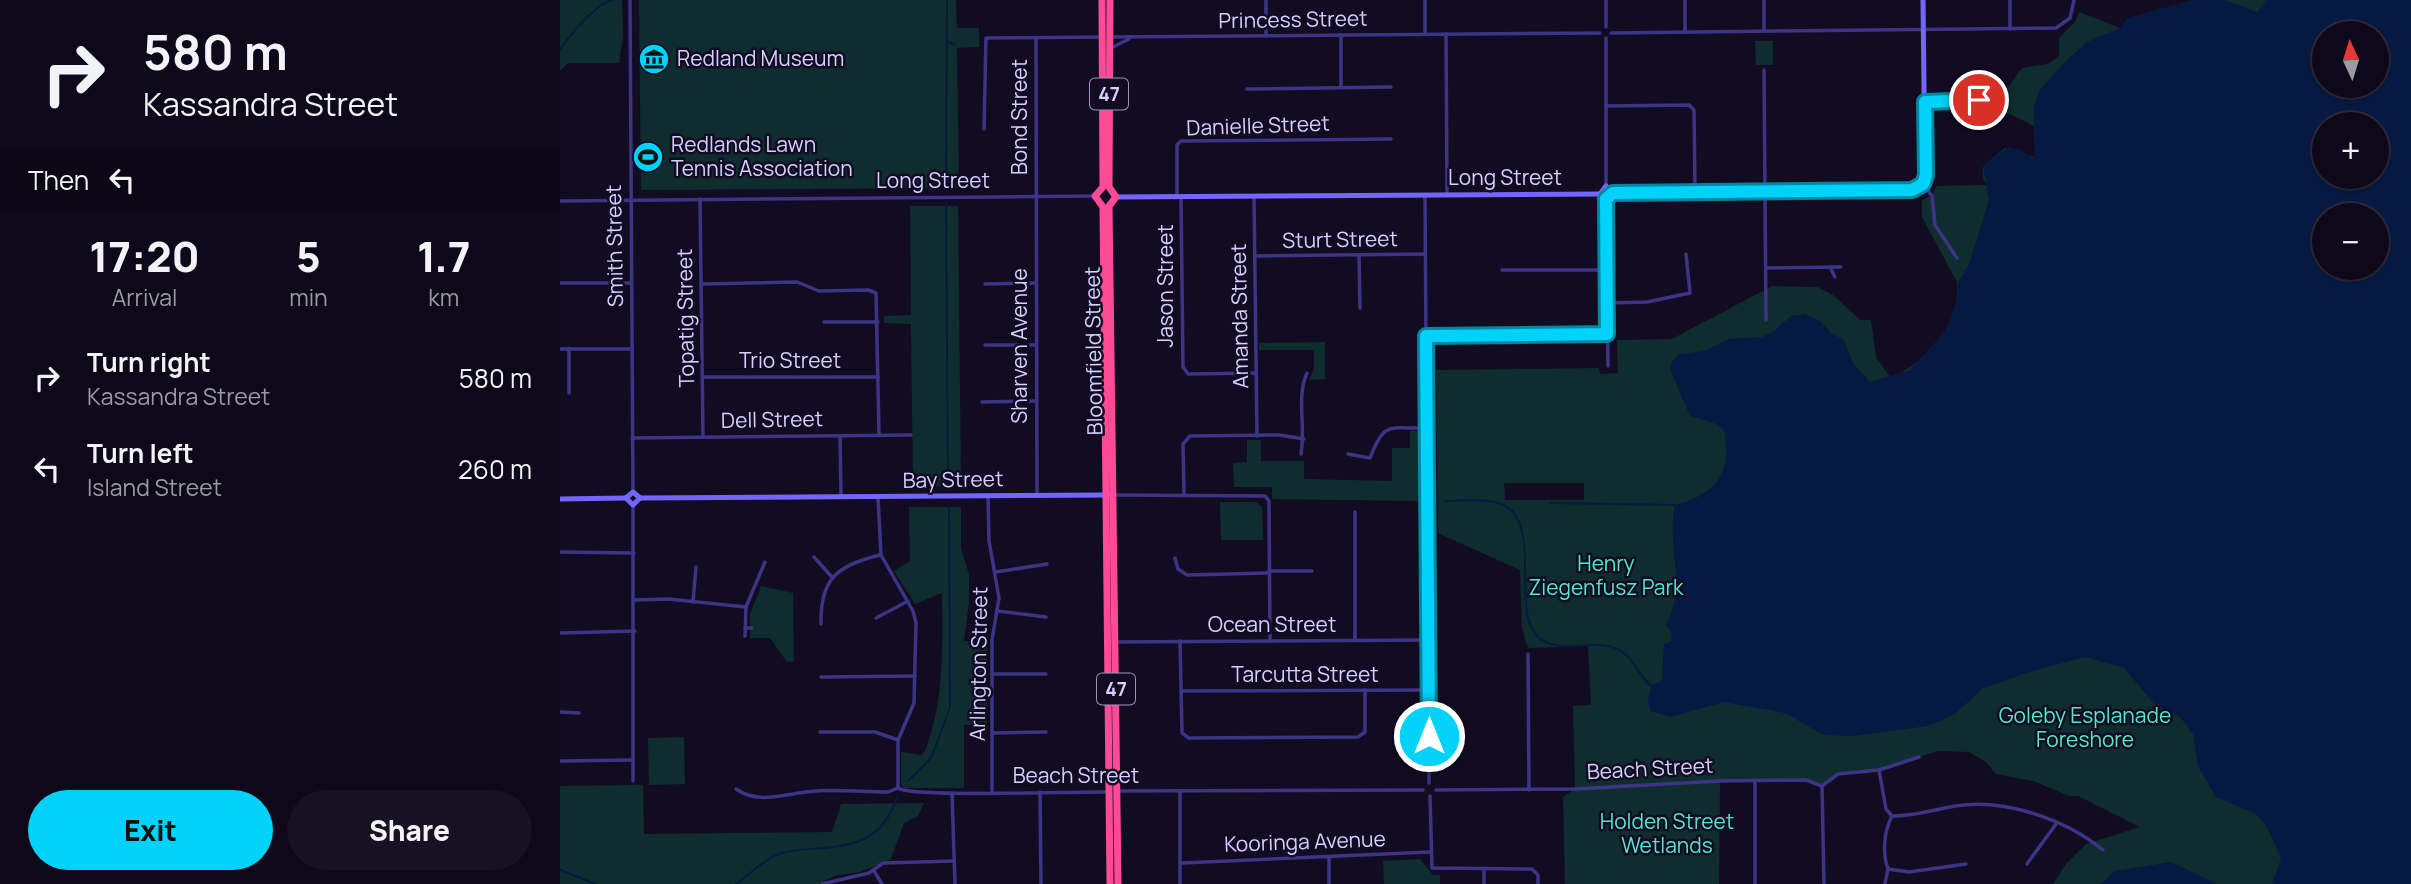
<!DOCTYPE html>
<meta charset="utf-8">
<style>
:root{--surface:#0e091a;--page:#171223;--text:#f1f3f6;--muted:#9b9aa2;--line:#2e2a39;--accent:#00d2fa}
body{margin:0;font-family:Manrope,sans-serif;background:var(--page);color:var(--text);height:100vh;display:flex;flex-direction:column;font-size:26px;white-space:nowrap}
*{box-sizing:border-box;margin:0}
p{font-size:23px;color:var(--muted)}
.icon{flex:none;width:38px;height:38px;fill:none;stroke:currentColor;stroke-width:2;stroke-linecap:round;stroke-linejoin:round}
.map{position:relative;flex:1;overflow:hidden}
.side{display:flex;flex-direction:column;background:var(--surface);width:560px}
.side>*{flex:none}
.guide{background:#0e091a;color:var(--text);overflow:hidden}
.needle{width:46px;rotate:356deg}
.controls{position:absolute;left:1752px;top:21px;display:grid;gap:14px}
.controls a{display:grid;place-items:center;width:77px;height:77px;border-radius:50%;background:var(--surface);box-shadow:0 2px 5px #0004,0 0 0 2px var(--line);font-size:35px}
.pin{position:absolute;display:grid;place-items:center;width:60px;height:60px;color:#fff;margin:-30px;border:4px solid #fff;border-radius:50%;box-shadow:0 2px 7px #0007}
.me{position:absolute;width:77px;margin:-38px;rotate:0deg;stroke-linejoin:round;filter:drop-shadow(0 0 5px #0008)}
.turn{display:flex;align-items:center;gap:24px;height:147px;padding:0 28px;font-size:32px}
.turn .icon{width:91px;height:91px;stroke-width:2.5}
.turn b{display:block;font-size:49px;line-height:60px}
.then{display:flex;align-items:center;height:66px;padding:0 28px;background:#0003;gap:14px;font-size:26px}
.eta{display:flex;justify-content:space-evenly;align-items:center;height:119px;text-align:center}
.eta b{font-size:42px;font-weight:800;line-height:49px}
.action{display:flex;gap:14px;margin-top:auto;padding:14px 28px}
.action a{flex:1;height:80px;border-radius:42px;background:var(--accent);color:#111;font-size:28px;font-weight:800;line-height:80px;text-align:center}
.action a+a{background:var(--page);color:var(--text)}
ul{padding:0;list-style:none}
li{display:flex;align-items:center;gap:21px;height:91px;padding:0 28px}
li div{flex:1}
li b{display:block;font-size:26px}
li em{font-style:normal}
main{display:flex;flex:1;min-height:0}
.map>svg:first-child{display:block}
.green{fill:#0f2d2e;fill-rule:evenodd}
.water{fill:#061942;fill-rule:evenodd}
.lines{fill:none;stroke-linecap:round;stroke-linejoin:round}
.stream{stroke:#061942;stroke-width:2}
.street{stroke:#3c3485;stroke-width:3.5}
.secondary{stroke:#7266ff;stroke-width:5}
.highway{stroke:#ff4a96;stroke-width:7}
.route-casing{stroke:#0088a2;stroke-width:18}
.route{stroke:#00d2fa;stroke-width:12}
.labels{text-anchor:middle;stroke-width:5;stroke-linejoin:round;paint-order:stroke}
.shield{fill:#120c23;stroke:#9c94bd;stroke-width:2}
.shield-label{font-size:19px;font-weight:bold;fill:#d7cfff}
.street-label{font-size:21px;fill:#d7cfff;stroke:#120c23}
.poi-label{font-size:21px;fill:#d7cfff;stroke:#120c23;text-anchor:start}
.park-label{font-size:21px;fill:#53e6ca;stroke:#120c23}
</style>
<main>
<section class="side">
<div class="guide">
<div class="turn"><svg class="icon" aria-label="right" viewBox="0 0 24 24"><path d="M7 20v-9h11M14 6l5 5-5 5"/></svg><div><b>580 m</b>Kassandra Street</div></div>
<div class="then">Then<svg class="icon" aria-label="left" viewBox="0 0 24 24"><path d="M17 20v-9H6M10 6l-5 5 5 5"/></svg></div>
</div>
<div class="eta">
<div><b>17:20</b><p>Arrival</p></div>
<div><b>5</b><p>min</p></div>
<div><b>1.7</b><p>km</p></div>
</div>
<ul>
<li><svg class="icon" aria-label="right" viewBox="0 0 24 24"><path d="M7 20v-9h11M14 6l5 5-5 5"/></svg><div><b>Turn right</b><p>Kassandra Street</p></div><em>580 m</em></li>
<li><svg class="icon" aria-label="left" viewBox="0 0 24 24"><path d="M17 20v-9H6M10 6l-5 5 5 5"/></svg><div><b>Turn left</b><p>Island Street</p></div><em>260 m</em></li>
</ul>
<div class="action"><a>Exit</a><a>Share</a></div>
</section>
<div class="map">
<svg width="1851" height="884" viewBox="0 0 1851 884">
<rect width="100%" height="100%" fill="#120c23"/>
<g class="green">
<path d="M0 0H62L63 38 59 63H8L0 71Z"/>
<path d="M79 0H396L397 28H419V47L397 48 399 188 81 190Z"/>
<path d="M1633 0H1781L1764 33 1519 602 1773 884H1493L1506 864 1526 844 1580 827 1518 796H1509L1473 781 1436 774 1426 762 1409 752 1378 751 1319 770 1278 774 1262 786 1246 780 1160 781 1159 884H1005L1003 797 1015 789 1013 706 1031 705 1028 646 968 648 962 628 960 570 878 533 876 370 1039 368 1040 374 1058 373 1057 340 1112 339 1212 286 1257 287 1273 295 1300 320H1311L1316 357 1330 377C1367 363 1401 325 1397 282L1362 217V200L1372 195 1376 186 1427 185 1423 178V166L1445 148 1475 157 1474 126 1452 115 1427 110 1441 97 1462 68 1487 64 1499 57V38L1515 22 1519 12 1560 28 1568 18ZM944 483H1024V500H945Z"/>
<path d="M1195 41H1213V65H1196Z"/>
<path d="M350 206H398L401 486 353 487 351 324 324 323V316L351 315Z"/>
<path d="M765 342V379L749 380 754 369V350H699V343Z"/>
<path d="M850 431H858V501L712 499V487H674L673 463 687 462V440H701V461H744V479L832 481V448H850Z"/>
<path d="M660 502H696L702 507 703 540H661Z"/>
<path d="M349 507H401V548L409 575V603L404 641H427V724L404 725V788H344L341 784V752L362 755 365 751C385 700 382 647 382 593L355 604 334 571 350 561Z"/>
<path d="M201 586 233 593 234 661 227 662 210 638H190V614Z"/>
<path d="M124 737 125 784 89 785 88 738Z"/>
<path d="M83 785 84 834 272 832 281 804 364 803 358 816 344 823 331 859 300 872 274 876 258 884H0V786Z"/>
<path d="M860 859 873 875H880V884H824L823 861Z"/>
</g>
<g class="water">
<path d="M1633 0H1665L1697 12 1706 0H1851V884H1712L1721 858 1705 823 1694 813 1656 797 1638 766 1633 734 1620 717 1595 705 1564 668 1525 657 1466 673 1422 689 1395 714 1368 726 1294 736 1264 735 1225 713 1164 702 1110 717 1090 711 1088 700 1091 686 1102 680 1104 644 1111 642 1112 634 1106 625C1129 582 1105 549 1115 505 1157 494 1172 474 1164 430L1154 423 1130 416 1110 369 1113 360 1120 354 1144 351 1168 339 1202 337 1213 332 1231 316 1244 314 1260 321 1271 333 1284 340 1293 363 1310 382 1350 370 1388 328 1398 294V282L1409 264 1429 200 1423 166 1449 147 1462 151 1472 158 1475 156 1474 106 1480 89 1509 58 1527 42 1560 28 1568 18ZM1764 33H1816V86H1764ZM1764 124H1816V177H1764ZM1764 215H1816V268H1764Z"/>
<path d="M1611 862 1657 884H1541L1555 871Z"/>
</g>
<g class="lines">
<g class="stream">
<path d="M387 41 395 45"/>
<path d="M0 50C8 37 37 3 52 0"/>
<path d="M386 191 387 0"/>
<path d="M386 202 388 489"/>
<path d="M885 501C902 501 922 498 939 503 985 517 950 609 977 636 995 655 1032 639 1055 648 1072 654 1077 674 1091 686"/>
<path d="M990 503 1115 505"/>
<path d="M348 781 371 758 390 708 389 504"/>
<path d="M0 870 36 884"/>
<path d="M176 884C193 873 204 857 226 852 262 845 308 854 329 815 333 808 337 803 337 795"/>
</g>
<g class="street">
<path d="M70 0 73 491"/>
<path d="M706 0V36"/>
<path d="M865 0V34"/>
<path d="M1125 0V31"/>
<path d="M1204 0V31"/>
<path d="M1450 0V29"/>
<path d="M1046 27V0"/>
<path d="M1051 33 1496 28 1510 18 1514 0"/>
<path d="M886 34 887 194"/>
<path d="M781 35V85"/>
<path d="M551 37 1040 33"/>
<path d="M476 38 477 495"/>
<path d="M1046 38V186"/>
<path d="M551 48 569 39"/>
<path d="M1204 70 1206 320"/>
<path d="M687 89 831 87"/>
<path d="M1365 102 1427 101"/>
<path d="M1046 106 1129 105 1134 110 1135 191"/>
<path d="M424 129 426 38 543 37"/>
<path d="M1363 184 1372 196 1375 225 1397 258"/>
<path d="M617 196V145L621 141 831 139"/>
<path d="M621 196 623 367 628 374 696 373"/>
<path d="M865 196 869 783"/>
<path d="M694 197 697 436"/>
<path d="M140 199 143 437"/>
<path d="M1046 200 1048 366"/>
<path d="M0 201 533 196"/>
<path d="M799 255 800 308"/>
<path d="M695 256 865 254"/>
<path d="M1270 267 1275 277"/>
<path d="M1206 268 1281 267"/>
<path d="M942 270H1047"/>
<path d="M0 283H71"/>
<path d="M142 284 237 282 259 291 308 290 316 293 319 435"/>
<path d="M425 284 475 283"/>
<path d="M1047 303 1087 302 1130 293 1126 254"/>
<path d="M264 322H318"/>
<path d="M866 336 1047 334"/>
<path d="M425 345H475"/>
<path d="M0 349H71"/>
<path d="M9 349V393"/>
<path d="M143 377H318"/>
<path d="M422 402 476 401"/>
<path d="M280 436 281 496"/>
<path d="M72 438 351 435"/>
<path d="M741 454C746 427 736 397 747 373"/>
<path d="M788 454 810 458C825 420 828 429 867 428"/>
<path d="M624 494 623 444 630 436 719 435 744 439"/>
<path d="M553 495 705 496 709 501 710 641"/>
<path d="M428 496 429 541 439 598 432 640V792"/>
<path d="M318 497 321 555 353 611 356 623 354 703 338 740V788"/>
<path d="M795 512V639"/>
<path d="M0 552 74 553"/>
<path d="M254 557 272 577"/>
<path d="M615 558 618 569 627 575 709 573"/>
<path d="M709 571H752"/>
<path d="M436 572 487 564"/>
<path d="M75 600 108 599 186 607"/>
<path d="M133 602 136 567"/>
<path d="M438 611 486 617"/>
<path d="M316 618 348 601"/>
<path d="M261 624C260 578 278 565 320 555"/>
<path d="M185 628H192"/>
<path d="M0 633 75 631"/>
<path d="M185 636 186 607 205 562"/>
<path d="M620 641 622 733 629 738 798 737 805 732V690"/>
<path d="M556 642 868 640"/>
<path d="M968 654 969 790"/>
<path d="M432 674H486"/>
<path d="M261 677 355 676"/>
<path d="M621 691 869 690"/>
<path d="M0 712 19 713"/>
<path d="M260 732H315L338 740"/>
<path d="M433 733 486 732"/>
<path d="M0 761 71 760"/>
<path d="M1319 770 1326 809 1332 816C1324 831 1322 853 1328 869L1349 872 1406 864"/>
<path d="M73 781V505"/>
<path d="M1195 781V884"/>
<path d="M1262 786 1278 774 1319 770 1359 757"/>
<path d="M1262 786 1264 884"/>
<path d="M176 789C196 803 217 796 239 793 267 788 299 792 328 792L338 788C352 798 519 791 550 792"/>
<path d="M876 790 1015 789 1159 781 1246 780 1262 786"/>
<path d="M557 791 863 790"/>
<path d="M480 792 481 884"/>
<path d="M392 793 395 884"/>
<path d="M870 796 872 868 972 869 978 875V884"/>
<path d="M1332 816C1355 816 1373 810 1395 806 1444 798 1505 819 1543 850"/>
<path d="M769 858V884"/>
<path d="M622 863 870 852"/>
<path d="M1467 864 1496 824"/>
<path d="M924 870V884"/>
<path d="M314 871 322 884"/>
<path d="M1325 883 1328 869"/>
<path d="M262 884 309 873 323 863 394 861"/>
<path d="M620 884V792"/>
</g>
<g class="secondary">
<path d="M1053 193 1358 188 1365 175 1363 0"/>
<path d="M1040 194 1046 186 1053 193"/>
<path d="M1040 194 1046 199 1053 193"/>
<path d="M556 197 1040 194"/>
<path d="M66 498 73 505 80 498"/>
<path d="M66 498 73 492 80 498"/>
<path d="M80 498 549 495"/>
<path d="M0 499 66 498"/>
</g>
<g class="highway">
<path d="M542 0 543 187 535 196 543 207 550 884"/>
<path d="M550 0 549 187 556 197 549 206 558 884"/>
</g>
</g>
<g class="lines">
<g class="route-casing">
<path id="route" d="M869 736 866 336 1047 334 1046 199 1053 193 1352 190 1363 184 1366 175 1365 102 1419 100"/>
</g>
<use href="#route" class="route"/>
</g>
<defs>
<g id="museum-disc" transform="scale(1.575)"><circle r="9.5" fill="#00d2fa" stroke="#120c23"/><path d="M0-6L6-3V-2H-6V-3ZM-5-1h2V3h-2ZM-1-1h2V3h-2ZM3-1h2V3H3ZM-6 4H6V6H-6Z" fill="#111"/></g>
<g id="stadium-disc" transform="scale(1.575)"><circle r="9.5" fill="#00d2fa" stroke="#120c23"/><path d="M0-5a6.5 5 0 1 0 0 10a6.5 5 0 1 0 0-10ZM-3.5-1.8h7v3.6h-7Z" fill="#111"/></g>
</defs>
<g fill-rule="evenodd">
<use href="#museum-disc" x="94" y="59"/>
<use href="#stadium-disc" x="88" y="157"/>
</g>
<g class="labels">
<g class="shield">
<rect x="530" y="78.5" width="38" height="31" rx="5"/>
<rect x="537" y="673.5" width="38" height="31" rx="5"/>
</g>
<g class="shield-label">
<text x="549" y="101">47</text>
<text x="556" y="696">47</text>
</g>
<g class="street-label">
<text transform="translate(733 20) rotate(-1)" y="7">Princess Street</text>
<text transform="translate(460 117) rotate(-90)" y="7">Bond Street</text>
<text transform="translate(698 126) rotate(-2)" y="7">Danielle Street</text>
<text x="945" y="185">Long Street</text>
<text x="373" y="188">Long Street</text>
<text transform="translate(780 240) rotate(-1)" y="7">Sturt Street</text>
<text transform="translate(55 246) rotate(-91)" y="7">Smith Street</text>
<text transform="translate(606 286) rotate(-90)" y="7">Jason Street</text>
<text transform="translate(680 316) rotate(-91)" y="7">Amanda Street</text>
<text transform="translate(126 318) rotate(-91)" y="7">Topatig Street</text>
<text transform="translate(460 346) rotate(-90)" y="7">Sharven Avenue</text>
<text transform="translate(534 351) rotate(-91)" y="7">Bloomfield Street</text>
<text x="230" y="368">Trio Street</text>
<text transform="translate(212 420) rotate(-1)" y="7">Dell Street</text>
<text transform="translate(393 480) rotate(-1)" y="7">Bay Street</text>
<text x="712" y="632">Ocean Street</text>
<text transform="translate(419 664) rotate(-89)" y="7">Arlington Street</text>
<text x="745" y="682">Tarcutta Street</text>
<text transform="translate(1090 769) rotate(-3)" y="7">Beach Street</text>
<text x="516" y="783">Beach Street</text>
<text transform="translate(745 842) rotate(-2)" y="7">Kooringa Avenue</text>
</g>
<g class="poi-label">
<text x="117" y="66">Redland Museum</text>
<text x="111" y="152">Redlands Lawn<tspan x="111" dy="24">Tennis Association</tspan></text>
</g>
<g class="park-label">
<text x="1046" y="571">Henry<tspan x="1046" dy="24">Ziegenfusz Park</tspan></text>
<text x="1525" y="723">Goleby Esplanade<tspan x="1525" dy="24">Foreshore</tspan></text>
<text x="1107" y="829">Holden Street<tspan x="1107" dy="24">Wetlands</tspan></text>
</g>
</g>
</svg>
<div class="controls">
<a><svg class="needle" viewBox="-14 -14 28 28"><path d="M0-13l5 13h-10z" fill="#e53935"/><path d="M0 13l5-13h-10z" fill="#9b9aa2"/></svg></a>
<a>+</a>
<a>−</a>
</div>
<div class="pin" style="left:1419px;top:100px;background:#d93025"><svg class="icon" aria-label="arrive" viewBox="0 0 24 24"><path d="M6 21V4h12l-3 4 3 4H6"/></svg></div>
<svg class="me" style="left:869px;top:736px" viewBox="-20 -20 40 40"><circle r="17" fill="#00d2fa" stroke="#fff" stroke-width="3"/><path d="M0-11L8 9 0 5-8 9z" fill="#fff"/></svg>
</div>
</main>
